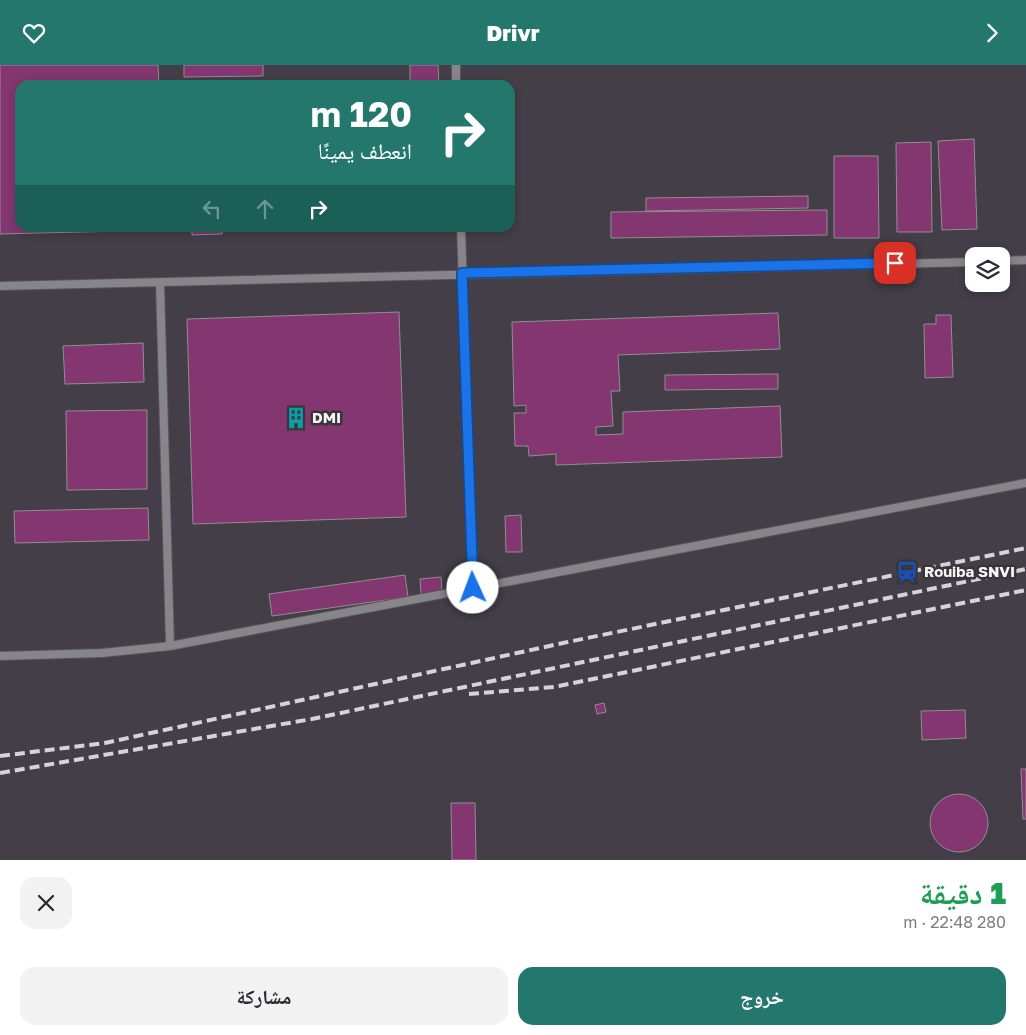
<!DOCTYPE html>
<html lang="ar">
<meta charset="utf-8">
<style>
:root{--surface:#fff;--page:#f2f2f3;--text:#2b2b33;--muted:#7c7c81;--accent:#24776c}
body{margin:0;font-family:"Golos Text","Noto Naskh Arabic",sans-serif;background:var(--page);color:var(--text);direction:rtl;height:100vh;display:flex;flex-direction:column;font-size:19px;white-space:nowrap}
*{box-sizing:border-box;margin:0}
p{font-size:16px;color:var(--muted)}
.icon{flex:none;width:28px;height:28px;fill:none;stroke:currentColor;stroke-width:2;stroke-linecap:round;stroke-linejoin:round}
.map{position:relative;height:795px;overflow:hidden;direction:ltr}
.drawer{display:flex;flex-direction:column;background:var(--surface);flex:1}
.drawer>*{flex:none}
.banner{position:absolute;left:15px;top:15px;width:500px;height:152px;border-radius:15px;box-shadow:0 2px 8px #0003;direction:rtl;background:#24776c;color:#fff;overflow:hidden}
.fabs{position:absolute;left:965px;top:182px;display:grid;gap:10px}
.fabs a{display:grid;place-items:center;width:45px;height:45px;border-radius:10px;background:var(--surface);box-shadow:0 2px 8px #0003;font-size:25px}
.pin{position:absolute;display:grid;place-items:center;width:42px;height:42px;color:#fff;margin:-21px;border-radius:10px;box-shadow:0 2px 8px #0006}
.me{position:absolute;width:55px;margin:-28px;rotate:358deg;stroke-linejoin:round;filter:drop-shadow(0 0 4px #0008)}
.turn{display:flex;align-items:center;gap:18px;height:105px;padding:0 20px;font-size:22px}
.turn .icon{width:65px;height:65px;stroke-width:2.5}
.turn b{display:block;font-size:35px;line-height:42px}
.lanes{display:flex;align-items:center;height:48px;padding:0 20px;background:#0003;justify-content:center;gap:25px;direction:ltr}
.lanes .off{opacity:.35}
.round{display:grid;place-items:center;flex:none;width:52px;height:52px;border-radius:15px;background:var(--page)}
.summary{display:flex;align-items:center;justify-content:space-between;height:85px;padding:0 20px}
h1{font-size:30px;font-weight:800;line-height:38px;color:#1e9e55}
.primary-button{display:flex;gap:10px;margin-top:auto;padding:10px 20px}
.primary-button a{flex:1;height:58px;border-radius:15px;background:var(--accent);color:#fff;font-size:20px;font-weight:800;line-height:58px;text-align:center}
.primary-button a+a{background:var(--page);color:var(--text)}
header{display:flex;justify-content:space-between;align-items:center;height:65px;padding:0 20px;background:var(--accent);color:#fff;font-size:22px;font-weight:800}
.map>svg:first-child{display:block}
.built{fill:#433e47;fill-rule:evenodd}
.building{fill:#833670;stroke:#928e90}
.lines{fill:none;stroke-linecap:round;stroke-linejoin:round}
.lane-casing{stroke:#575558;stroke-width:10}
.lane{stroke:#878589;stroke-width:8}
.rail{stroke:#d6d4d7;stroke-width:4;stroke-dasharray:10 5;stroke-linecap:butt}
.route-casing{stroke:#114b97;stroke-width:12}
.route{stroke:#1a73e8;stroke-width:9}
.labels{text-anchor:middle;stroke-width:5;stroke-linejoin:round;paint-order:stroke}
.poi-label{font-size:15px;font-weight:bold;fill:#f6f4f7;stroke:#383639;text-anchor:start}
</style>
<header><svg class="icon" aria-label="forward" viewBox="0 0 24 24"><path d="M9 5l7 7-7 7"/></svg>Drivr<svg class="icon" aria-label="heart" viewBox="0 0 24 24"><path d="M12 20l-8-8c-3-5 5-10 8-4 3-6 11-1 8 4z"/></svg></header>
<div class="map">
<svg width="1026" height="795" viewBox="0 0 1026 795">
<rect width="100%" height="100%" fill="#383639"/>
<path class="built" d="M0 0H1026V795H0ZM20 20H510V162H20ZM974 191H1001V219H974Z"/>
<g class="building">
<path d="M0 0H158L159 20H20V162H163V165L0 169Z"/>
<path d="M184 0H263V11L184 12Z"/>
<path d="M410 0H438L439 20H410Z"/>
<path d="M974 74 977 164 942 165 938 76Z"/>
<path d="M931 77 932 167H897L896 78Z"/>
<path d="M834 91H878L879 173H834Z"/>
<path d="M808 131V143L646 146V133Z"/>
<path d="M827 145V170L611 173V147Z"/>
<path d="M192 162H222V169L192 170Z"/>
<path d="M399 247 406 452 193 459 187 254Z"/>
<path d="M778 248 780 284 618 290 620 326H611L613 361 596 362V370L623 369V347L780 341 782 392 556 400V389L529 391 528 381H515L514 348H526V340L514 341 512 257Z"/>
<path d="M936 250H951L953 312 925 313 924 259H936Z"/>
<path d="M143 278 144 317 65 319 63 281Z"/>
<path d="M778 309V324L665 325V310Z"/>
<path d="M147 345V424L67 425 66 346Z"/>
<path d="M148 443 149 475 15 478 14 446Z"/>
<path d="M521 450 522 487H506L505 451Z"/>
<path d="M405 510 408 532 272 551 269 529Z"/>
<path d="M441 512 442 527 421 529 420 514Z"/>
<path d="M604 638 606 647 597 649 595 640Z"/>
<path d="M965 645 966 673 922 675 921 646Z"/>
<path d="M1021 704H1026V754H1023Z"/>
<circle cx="959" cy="758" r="29"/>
<path d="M451 738H475L476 795H452Z"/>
</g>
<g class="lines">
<g class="lane-casing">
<g id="lane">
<path d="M456 0V20"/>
<path d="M461 162 473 523"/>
<path d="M1001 196 1026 195"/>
<path d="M160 218 170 581"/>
<path d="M0 221 974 197"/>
<path d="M0 591 102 588 170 581 1026 418"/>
</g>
</g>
<use href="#lane" class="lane"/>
<g class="rail">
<path d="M469 629 554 622 1026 525"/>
<path d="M0 691 105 678 563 578 1026 483"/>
<path d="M0 708 312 654 1026 504"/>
</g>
</g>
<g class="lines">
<g class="route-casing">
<path id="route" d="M473 523 462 208 895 198"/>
</g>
<use href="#route" class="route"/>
</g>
<defs>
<g id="building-bare" transform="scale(1.725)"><path d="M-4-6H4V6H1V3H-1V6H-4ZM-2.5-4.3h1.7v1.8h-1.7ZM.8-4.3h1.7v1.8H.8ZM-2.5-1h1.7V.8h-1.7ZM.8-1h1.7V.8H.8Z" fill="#0f9aa8" stroke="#383639" stroke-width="2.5" paint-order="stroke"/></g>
<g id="station-bare" transform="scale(1.725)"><path d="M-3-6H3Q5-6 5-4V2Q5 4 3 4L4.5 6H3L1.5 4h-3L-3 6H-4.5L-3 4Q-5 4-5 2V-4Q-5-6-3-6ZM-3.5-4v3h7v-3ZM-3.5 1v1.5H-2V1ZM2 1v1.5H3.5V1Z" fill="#1a4fb4" stroke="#383639" stroke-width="2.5" paint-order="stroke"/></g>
</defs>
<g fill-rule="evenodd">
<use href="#building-bare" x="296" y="353"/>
<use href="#station-bare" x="907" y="507"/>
</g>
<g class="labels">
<g class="poi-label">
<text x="312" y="358">DMI</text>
<text x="924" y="512">Rouiba SNVI</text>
</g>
</g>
</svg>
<div class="fabs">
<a><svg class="icon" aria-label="layers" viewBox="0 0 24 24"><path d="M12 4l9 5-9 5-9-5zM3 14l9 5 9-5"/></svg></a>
</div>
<div class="pin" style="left:895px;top:198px;background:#d93025"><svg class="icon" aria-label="arrive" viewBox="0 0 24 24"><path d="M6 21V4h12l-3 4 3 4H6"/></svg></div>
<svg class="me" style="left:473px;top:523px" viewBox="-20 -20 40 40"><circle r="19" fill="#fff"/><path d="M0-13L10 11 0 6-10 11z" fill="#1a73e8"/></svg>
<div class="banner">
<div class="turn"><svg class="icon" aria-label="right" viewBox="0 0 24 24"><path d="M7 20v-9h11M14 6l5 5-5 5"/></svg><div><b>120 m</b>انعطف يمينًا</div></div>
<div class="lanes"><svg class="icon off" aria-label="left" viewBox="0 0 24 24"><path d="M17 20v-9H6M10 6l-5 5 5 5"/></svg><svg class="icon off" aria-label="ahead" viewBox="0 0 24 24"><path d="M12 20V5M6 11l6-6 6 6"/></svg><svg class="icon" aria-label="right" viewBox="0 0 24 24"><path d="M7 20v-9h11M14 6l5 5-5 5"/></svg></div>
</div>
</div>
<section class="drawer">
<div class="summary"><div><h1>1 دقيقة</h1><p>280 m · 22:48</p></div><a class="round"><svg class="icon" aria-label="close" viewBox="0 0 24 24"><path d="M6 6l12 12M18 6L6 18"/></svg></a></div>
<div class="primary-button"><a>خروج</a><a>مشاركة</a></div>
</section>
